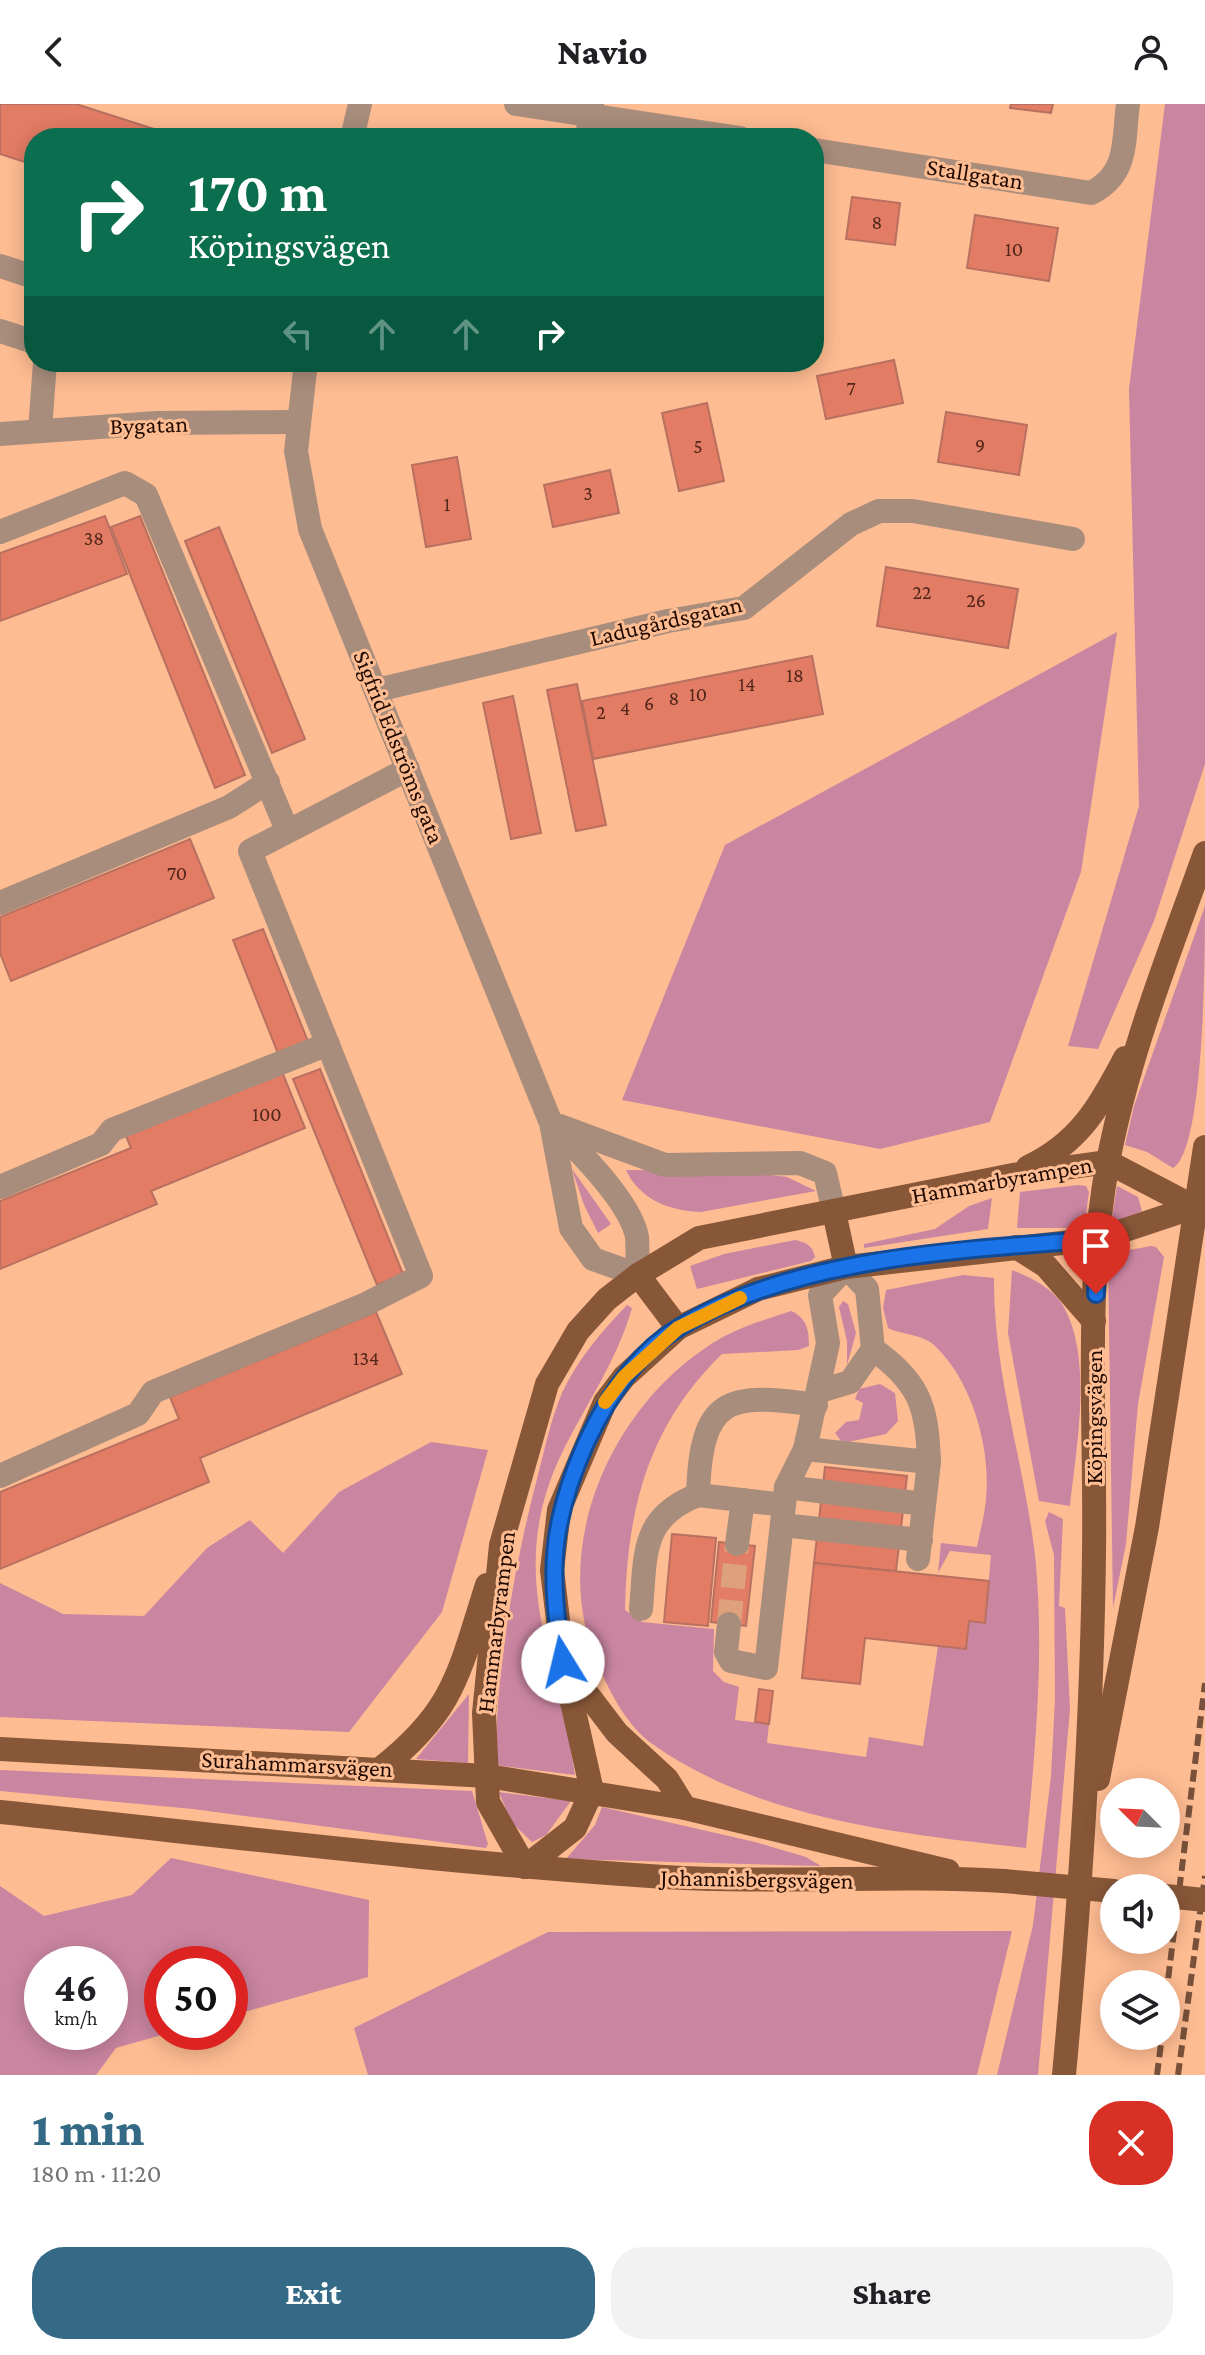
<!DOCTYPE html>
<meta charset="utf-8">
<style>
:root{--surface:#fff;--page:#f2f2f2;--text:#202124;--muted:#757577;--accent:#356a86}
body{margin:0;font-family:"Crimson Pro",serif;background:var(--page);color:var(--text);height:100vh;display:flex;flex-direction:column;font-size:30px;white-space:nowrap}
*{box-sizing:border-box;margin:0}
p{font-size:26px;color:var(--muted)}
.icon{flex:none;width:44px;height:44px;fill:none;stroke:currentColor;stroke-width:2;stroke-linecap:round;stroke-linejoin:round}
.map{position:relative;height:1971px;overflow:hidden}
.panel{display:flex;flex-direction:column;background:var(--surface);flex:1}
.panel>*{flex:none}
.banner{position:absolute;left:24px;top:24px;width:800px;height:244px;border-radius:32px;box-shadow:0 4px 20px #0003;background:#0b6e4f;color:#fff;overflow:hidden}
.needle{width:52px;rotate:294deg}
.tools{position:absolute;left:1100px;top:1674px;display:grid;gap:16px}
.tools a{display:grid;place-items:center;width:80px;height:80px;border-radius:50%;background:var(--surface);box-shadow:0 4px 20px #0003;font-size:40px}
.speed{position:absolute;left:24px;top:1842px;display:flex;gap:16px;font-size:40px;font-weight:700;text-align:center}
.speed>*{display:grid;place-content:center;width:104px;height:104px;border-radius:50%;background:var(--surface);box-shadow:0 4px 20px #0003;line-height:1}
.speed small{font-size:20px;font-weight:400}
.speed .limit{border:12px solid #d22;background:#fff;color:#111}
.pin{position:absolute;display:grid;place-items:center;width:68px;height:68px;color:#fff;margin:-82px -34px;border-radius:50% 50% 50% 0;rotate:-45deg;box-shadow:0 0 8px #0007}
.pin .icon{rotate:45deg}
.me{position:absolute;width:88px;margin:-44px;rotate:351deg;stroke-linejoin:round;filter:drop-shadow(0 0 6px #0008)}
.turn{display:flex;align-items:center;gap:28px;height:168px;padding:0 32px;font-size:36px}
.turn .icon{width:104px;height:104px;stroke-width:2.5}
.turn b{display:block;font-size:56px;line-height:68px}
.lanes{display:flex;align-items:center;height:76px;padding:0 32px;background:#0003;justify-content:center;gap:40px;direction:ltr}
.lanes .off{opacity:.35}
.round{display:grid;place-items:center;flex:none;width:84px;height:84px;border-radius:32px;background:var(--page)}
.head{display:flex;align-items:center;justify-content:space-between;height:136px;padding:0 32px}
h1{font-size:48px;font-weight:800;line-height:60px;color:var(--accent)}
.action{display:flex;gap:16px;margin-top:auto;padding:16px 32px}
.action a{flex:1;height:92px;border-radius:32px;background:var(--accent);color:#fff;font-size:32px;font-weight:800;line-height:92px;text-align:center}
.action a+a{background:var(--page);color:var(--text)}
header{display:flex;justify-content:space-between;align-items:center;height:104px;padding:0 32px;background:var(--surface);font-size:36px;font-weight:800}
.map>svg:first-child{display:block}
.green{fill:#ca85a1;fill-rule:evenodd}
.building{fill:#e37c65;stroke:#b87060;stroke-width:2}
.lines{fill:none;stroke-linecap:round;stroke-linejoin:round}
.minor-tunnel{stroke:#dda17c;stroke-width:24;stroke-dasharray:24 12;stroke-linecap:butt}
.minor{stroke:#a98d7c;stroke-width:24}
.major{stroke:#885737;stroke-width:24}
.rail{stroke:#79513a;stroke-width:6;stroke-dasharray:12 6;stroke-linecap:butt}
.major-bridge{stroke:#885737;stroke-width:24}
.route-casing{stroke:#114b97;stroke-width:20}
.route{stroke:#1a73e8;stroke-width:14}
.slow{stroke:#f59e0b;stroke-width:14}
.labels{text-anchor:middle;stroke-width:6;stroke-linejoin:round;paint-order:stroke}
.number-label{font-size:20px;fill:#522619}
.street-label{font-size:24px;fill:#210a00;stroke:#febc92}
</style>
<header><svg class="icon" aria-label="back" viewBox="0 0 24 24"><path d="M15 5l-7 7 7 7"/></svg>Navio<svg class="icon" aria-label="person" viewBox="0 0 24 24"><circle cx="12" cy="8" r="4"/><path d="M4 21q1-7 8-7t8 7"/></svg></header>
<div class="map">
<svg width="1205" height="1971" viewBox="0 0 1205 1971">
<rect width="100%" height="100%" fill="#febc92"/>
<g class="green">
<path d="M1165 0H1205V660L1154 817 1098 945 1068 942 1139 702 1129 285Z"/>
<path d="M1117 528 1081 768 990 1018 880 1045 622 996 725 741Z"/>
<path d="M1205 802C1205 846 1205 1046 1173 1064L1147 1048 1125 1041 1134 1002Z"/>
<path d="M572 1065 611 1120 598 1129 584 1101Z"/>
<path d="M626 1066 738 1067 787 1073 816 1087 701 1108C670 1107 640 1096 626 1066Z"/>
<path d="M1078 1081 1086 1082 1089 1088 1084 1124H1017L1020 1088Z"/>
<path d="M1117 1082 1138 1093 1142 1107 1111 1120Z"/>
<path d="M992 1094 988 1125 864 1144V1140L935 1125 969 1102Z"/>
<path d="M795 1136C807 1139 812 1141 815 1153L811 1157 697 1185 690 1162 724 1150Z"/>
<path d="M1151 1142 1156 1143 1164 1153 1138 1300 1126 1440 1113 1504 1108 1150Z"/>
<path d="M1012 1166C1031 1174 1050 1182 1062 1200 1094 1252 1076 1344 1070 1402L1039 1397 1008 1229Z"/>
<path d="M963 1171 994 1174C993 1268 1024 1358 1035 1451 1045 1548 1035 1648 1026 1744 900 1730 757 1715 651 1639 628 1622 611 1591 600 1565 544 1446 613 1295 723 1233 745 1221 768 1215 791 1207 807 1214 809 1226 809 1242L798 1246 722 1250C648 1322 627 1405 625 1506L642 1518 714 1525 713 1567 724 1578 739 1583 735 1616 769 1620 767 1639 866 1653 869 1633 923 1642 938 1542 966 1545 969 1517 985 1519 991 1451 950 1447 938 1469 941 1439 977 1443C980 1427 985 1410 986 1394 991 1344 972 1276 934 1241 922 1230 902 1231 888 1224L883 1204 886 1186Z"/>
<path d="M843 1197 848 1200 856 1229 847 1261V1237L839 1203Z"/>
<path d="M627 1201 632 1204C616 1261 580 1308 556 1362 507 1478 560 1560 575 1671L495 1661C497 1563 513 1466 538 1371 545 1344 551 1315 562 1289 578 1255 601 1228 627 1201Z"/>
<path d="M880 1280 895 1289 898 1317 886 1330 843 1339 835 1329 846 1318 859 1316 863 1299 855 1295 859 1285Z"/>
<path d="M431 1338 488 1346 442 1508 349 1628 0 1613V1479L63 1510 144 1512 207 1444 250 1416 283 1449 339 1388Z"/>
<path d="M1049 1408 1063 1415 1059 1502 1065 1504 1070 1605 1038 1971H997L1033 1821 1051 1672 1055 1595 1054 1451 1045 1417Z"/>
<path d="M469 1590 468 1659 416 1655Z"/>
<path d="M0 1666 472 1687 488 1740 486 1744 193 1705 0 1687Z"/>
<path d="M499 1688 571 1697 546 1731 532 1738 511 1718Z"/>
<path d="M602 1703 755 1738 806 1753 821 1762 566 1755 595 1721Z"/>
<path d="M171 1754 369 1796 368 1873 230 1912V1860H162V1928H172L116 1944 96 1971H0V1782L44 1812 132 1791ZM42 1860H110V1928H42Z"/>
<path d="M1012 1827 977 1971H368L354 1924 548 1828Z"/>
</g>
<g class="building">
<path d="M0 0H76L157 26 154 34H34V61L0 50Z"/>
<path d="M1011 0H1053L1051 9 1010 4Z"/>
<path d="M852 93 900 99 895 141 846 135Z"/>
<path d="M975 111 1058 124 1049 177 967 164Z"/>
<path d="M894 256 903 299 826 315 817 272Z"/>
<path d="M707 299 724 377 679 387 662 309Z"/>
<path d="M946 308 1027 321 1019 371 938 358Z"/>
<path d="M457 353 471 435 426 443 412 361Z"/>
<path d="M610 366 619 409 553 423 544 381Z"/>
<path d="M105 412 127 470 0 517V449Z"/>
<path d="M140 412 245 671 215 684 111 423Z"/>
<path d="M219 423 305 635 272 649 185 437Z"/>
<path d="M886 463 1018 485 1008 544 877 522Z"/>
<path d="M812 552 823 610 593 655 582 597Z"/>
<path d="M577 580 606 721 576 727 547 586Z"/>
<path d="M513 592 541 729 511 735 483 599Z"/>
<path d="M190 735 214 794 11 877 0 849V813Z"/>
<path d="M263 825 309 940 279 952 233 836Z"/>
<path d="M320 965 403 1170 377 1181 293 975Z"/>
<path d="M282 968 305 1024 151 1087 157 1100 0 1165V1097L131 1044 126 1032Z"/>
<path d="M376 1208 402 1270 200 1354 209 1378 0 1465V1388L179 1315 170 1293Z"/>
<path d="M825 1363 907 1372 896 1467 814 1459Z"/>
<path d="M672 1430 716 1434 708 1522 664 1518Z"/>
<path d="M719 1438 755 1442 746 1522 711 1518Z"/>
<path d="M814 1459 989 1477 985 1519 969 1517 966 1545 865 1534 860 1580 802 1574Z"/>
<path d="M759 1585 773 1587 769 1620 755 1618Z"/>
</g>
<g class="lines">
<path class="minor-tunnel" d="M729 1520 737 1440"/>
<g class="minor">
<path d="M516 0 740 34"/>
<path d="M352 34 360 0"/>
<path d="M587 34 592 0"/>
<path d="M814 46 1091 89C1129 70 1123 37 1128 0"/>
<path d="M0 162 34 173"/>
<path d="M0 227 34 238"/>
<path d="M306 258 296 347 310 425 551 1019 571 1124 593 1155 638 1171C637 1159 638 1145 637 1133 631 1098 576 1044 551 1019"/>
<path d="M40 327 45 258"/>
<path d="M0 330 157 319 298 318"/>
<path d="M0 428 125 379 146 391 287 726"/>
<path d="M377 586 668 517 744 504 851 420 879 407H913L1073 435"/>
<path d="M0 799 229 703 268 678"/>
<path d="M560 1022 665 1061 800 1059 825 1069 834 1108"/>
<path d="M0 1083 101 1040 112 1026 328 940"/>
<path d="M820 1287 850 1278 873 1245C920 1279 927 1302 929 1358L805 1345 828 1239 820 1191 846 1163 867 1185 873 1245"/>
<path d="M0 1372 138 1310 153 1288 366 1200 421 1172 250 747 408 665"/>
<path d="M786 1383 924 1400"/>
<path d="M784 1401 698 1391C701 1293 727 1288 816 1301"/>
<path d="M782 1421 921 1436"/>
<path d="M737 1440 743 1396"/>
<path d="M918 1455 929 1358"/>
<path d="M641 1505C646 1451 640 1413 698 1391"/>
<path d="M729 1520 726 1548 731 1557 766 1564 786 1383 805 1345"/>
</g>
<g class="major">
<path d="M1028 1063C1079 1039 1100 1002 1125 954"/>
<path d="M834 1108 846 1163"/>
<path d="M1016 1143 1046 1162 1094 1217"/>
<path d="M638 1171 678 1224"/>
<path d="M569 1566 617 1629 667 1675 685 1704"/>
<path d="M0 1645 487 1672 685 1704 948 1767"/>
<path d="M380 1665C455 1607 459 1568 487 1481"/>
<path d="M1098 1675 1147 1423 1205 1043"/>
<path d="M0 1708C221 1731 442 1759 664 1773 778 1780 891 1770 1004 1777"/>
<path d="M525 1763 488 1698 484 1609 501 1441 547 1280 578 1227 607 1195 638 1171 699 1134 1013 1071 1108 1058 1194 1103"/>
<path d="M525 1763 575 1724 592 1687 563 1558 552 1466 559 1406 605 1298 624 1273 678 1224 758 1185 846 1163 1098 1135 1194 1103"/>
<path d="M1064 1971C1080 1797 1092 1624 1094 1449 1096 1320 1084 1186 1108 1058 1128 952 1169 850 1205 749"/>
</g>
<g class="rail">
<path d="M1166 1892 1205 1579"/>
<path d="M1157 1971 1162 1932"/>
<path d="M1178 1971 1205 1772"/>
</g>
<g class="major-bridge">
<path d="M1004 1777 1114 1787"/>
<path d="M1166 1792 1205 1796"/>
</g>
</g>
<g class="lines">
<g class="route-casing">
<path id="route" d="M563 1558C549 1470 549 1422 586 1339 606 1296 637 1248 680 1223 796 1152 965 1146 1098 1135L1096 1190"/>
</g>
<use href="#route" class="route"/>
<path class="slow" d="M605 1298 624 1273 678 1224 740 1194"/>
</g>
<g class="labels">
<g class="number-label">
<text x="877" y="125">8</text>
<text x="1014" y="152">10</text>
<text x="851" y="291">7</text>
<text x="980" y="348">9</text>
<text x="698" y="349">5</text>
<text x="588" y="396">3</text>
<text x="447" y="407">1</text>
<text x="94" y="441">38</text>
<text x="922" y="495">22</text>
<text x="976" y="503">26</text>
<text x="795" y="578">18</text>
<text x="747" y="587">14</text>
<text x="698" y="597">10</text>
<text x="674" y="601">8</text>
<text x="649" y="606">6</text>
<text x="625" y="611">4</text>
<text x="601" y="615">2</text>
<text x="177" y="776">70</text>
<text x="267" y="1017">100</text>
<text x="366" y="1261">134</text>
</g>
<g class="street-label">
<text transform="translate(975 70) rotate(9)" y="8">Stallgatan</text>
<text transform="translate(149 321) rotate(-2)" y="8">Bygatan</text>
<text transform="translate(666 517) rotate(-13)" y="8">Ladugårdsgatan</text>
<text transform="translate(399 643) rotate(68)" y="8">Sigfrid Edströms gata</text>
<text transform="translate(1002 1076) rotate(-10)" y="8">Hammarbyrampen</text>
<text transform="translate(1094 1313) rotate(-90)" y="8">Köpingsvägen</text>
<text transform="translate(496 1518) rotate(-83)" y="8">Hammarbyrampen</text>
<text transform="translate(297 1660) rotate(3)" y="8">Surahammarsvägen</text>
<text transform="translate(757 1775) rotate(1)" y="8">Johannisbergsvägen</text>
</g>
</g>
</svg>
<div class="tools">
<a><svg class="needle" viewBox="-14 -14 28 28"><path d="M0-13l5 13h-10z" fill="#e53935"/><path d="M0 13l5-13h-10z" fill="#757577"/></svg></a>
<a><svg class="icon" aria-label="sound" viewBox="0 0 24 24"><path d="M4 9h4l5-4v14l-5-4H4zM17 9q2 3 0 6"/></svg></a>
<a><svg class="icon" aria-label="layers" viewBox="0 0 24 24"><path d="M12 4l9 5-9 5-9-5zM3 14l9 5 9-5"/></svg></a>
</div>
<div class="speed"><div>46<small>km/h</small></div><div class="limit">50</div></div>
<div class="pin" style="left:1096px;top:1190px;background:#d93025"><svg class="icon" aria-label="arrive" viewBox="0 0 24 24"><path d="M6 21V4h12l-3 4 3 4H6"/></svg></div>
<svg class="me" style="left:563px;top:1558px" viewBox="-20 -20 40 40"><circle r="19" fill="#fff"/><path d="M0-13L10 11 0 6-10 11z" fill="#1a73e8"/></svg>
<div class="banner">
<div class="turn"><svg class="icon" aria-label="right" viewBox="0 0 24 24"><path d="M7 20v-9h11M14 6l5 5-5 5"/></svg><div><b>170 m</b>Köpingsvägen</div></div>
<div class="lanes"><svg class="icon off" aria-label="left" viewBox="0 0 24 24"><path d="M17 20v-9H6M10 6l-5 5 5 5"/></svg><svg class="icon off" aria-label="ahead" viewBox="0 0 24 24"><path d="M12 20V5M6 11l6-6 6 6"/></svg><svg class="icon off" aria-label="ahead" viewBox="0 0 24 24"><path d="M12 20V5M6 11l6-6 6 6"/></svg><svg class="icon" aria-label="right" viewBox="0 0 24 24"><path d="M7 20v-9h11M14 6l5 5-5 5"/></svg></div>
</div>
</div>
<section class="panel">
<div class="head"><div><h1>1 min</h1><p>180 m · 11:20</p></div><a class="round" style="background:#d93025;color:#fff"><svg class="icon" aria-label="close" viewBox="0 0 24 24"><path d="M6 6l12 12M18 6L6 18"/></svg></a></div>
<div class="action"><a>Exit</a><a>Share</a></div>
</section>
